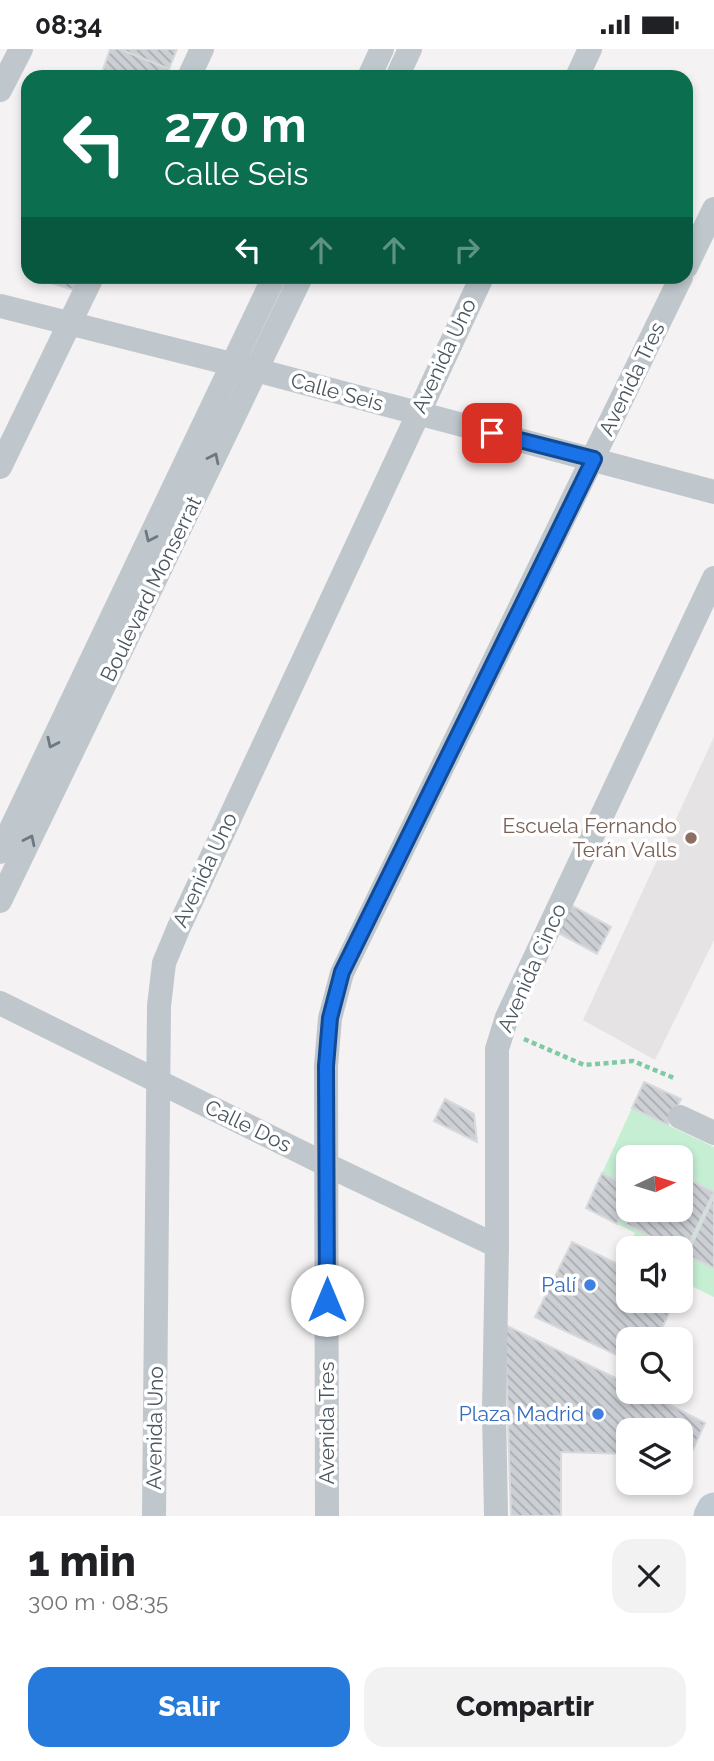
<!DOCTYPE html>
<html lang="es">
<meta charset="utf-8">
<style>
:root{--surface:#fff;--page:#f2f2f2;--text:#202124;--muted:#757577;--accent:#257adb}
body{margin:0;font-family:Raleway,sans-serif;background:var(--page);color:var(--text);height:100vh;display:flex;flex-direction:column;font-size:26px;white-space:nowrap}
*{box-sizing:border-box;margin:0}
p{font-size:23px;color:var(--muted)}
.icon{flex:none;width:38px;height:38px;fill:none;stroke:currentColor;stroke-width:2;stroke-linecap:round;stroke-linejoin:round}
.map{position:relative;height:1467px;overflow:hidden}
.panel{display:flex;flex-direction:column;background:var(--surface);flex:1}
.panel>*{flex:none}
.guide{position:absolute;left:21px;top:21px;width:672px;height:214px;border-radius:21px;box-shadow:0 4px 10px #0003;background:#0b6e4f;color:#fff;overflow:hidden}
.needle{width:46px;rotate:86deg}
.tools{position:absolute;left:616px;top:1096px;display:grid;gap:14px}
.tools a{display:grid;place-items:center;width:77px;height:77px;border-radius:14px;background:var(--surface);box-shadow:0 4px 10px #0003;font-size:35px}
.pin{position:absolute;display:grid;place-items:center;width:60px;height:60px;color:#fff;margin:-30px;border-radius:14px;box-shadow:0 4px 10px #0006}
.me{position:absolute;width:77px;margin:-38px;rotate:0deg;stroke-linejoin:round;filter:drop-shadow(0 0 5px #0008)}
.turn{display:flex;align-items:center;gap:24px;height:147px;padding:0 28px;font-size:32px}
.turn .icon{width:91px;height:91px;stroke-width:2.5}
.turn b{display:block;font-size:49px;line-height:60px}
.lanes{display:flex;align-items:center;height:66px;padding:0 28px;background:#0003;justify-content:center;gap:35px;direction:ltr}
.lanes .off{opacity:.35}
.round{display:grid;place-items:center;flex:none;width:74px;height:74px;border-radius:21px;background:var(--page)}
.headline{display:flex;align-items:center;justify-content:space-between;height:119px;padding:0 28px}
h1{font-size:42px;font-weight:800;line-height:52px}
.cta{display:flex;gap:14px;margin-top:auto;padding:14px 28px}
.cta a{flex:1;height:80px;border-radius:21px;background:var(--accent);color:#fff;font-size:28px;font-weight:800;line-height:80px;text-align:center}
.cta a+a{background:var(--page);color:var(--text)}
.status{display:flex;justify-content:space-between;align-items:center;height:49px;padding:0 35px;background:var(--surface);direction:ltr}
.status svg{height:19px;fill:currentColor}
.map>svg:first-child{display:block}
.education{fill:#e5e3e4}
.garden{fill:#c5eed3;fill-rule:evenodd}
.building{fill:url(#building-back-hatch);stroke:#d7d9dd;stroke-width:2}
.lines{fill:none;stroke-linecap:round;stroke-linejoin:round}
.path{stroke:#7ecaa3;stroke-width:4.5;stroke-dasharray:5 3.5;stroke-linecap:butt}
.street{stroke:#bfc7cd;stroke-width:24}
.secondary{stroke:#bfc9d2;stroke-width:35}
.oneway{stroke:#6e7880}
.route-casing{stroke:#114b97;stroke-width:18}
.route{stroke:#1a73e8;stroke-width:12}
.education-dot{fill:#8d6e63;stroke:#fff;stroke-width:2.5}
.shop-dot{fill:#3f7fe0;stroke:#fff;stroke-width:2.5}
.labels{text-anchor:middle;stroke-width:7;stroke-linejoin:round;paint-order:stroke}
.street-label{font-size:21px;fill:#4b565f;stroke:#fff}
.education-label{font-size:21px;fill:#785e54;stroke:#fff;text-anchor:end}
.shop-label{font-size:21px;fill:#366cbe;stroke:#fff;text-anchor:end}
</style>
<div class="status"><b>08:34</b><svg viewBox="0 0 49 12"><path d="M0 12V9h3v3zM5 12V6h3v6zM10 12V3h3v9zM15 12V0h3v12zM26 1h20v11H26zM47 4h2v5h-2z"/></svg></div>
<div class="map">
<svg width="714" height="1467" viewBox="0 0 714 1467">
<defs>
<pattern id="building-back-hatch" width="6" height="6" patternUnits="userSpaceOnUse" patternTransform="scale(1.75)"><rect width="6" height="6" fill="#cccfd4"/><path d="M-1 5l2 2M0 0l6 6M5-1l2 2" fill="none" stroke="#a8abaf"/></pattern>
</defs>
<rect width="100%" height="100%" fill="#f4f2f2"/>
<path class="education" d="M714 688V891L655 1011 583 971Z"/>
<path class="garden" d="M632 1059 714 1098V1148L687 1206 714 1219V1248L681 1232V1199H628V1206L625 1205 635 1184 586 1159ZM628 1108H681V1160H628Z"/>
<g class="building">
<path d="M110 0H120L169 20 165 28H119L103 21Z"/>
<path d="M120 0H177L169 20Z"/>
<path d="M38 228H80L74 241 37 230Z"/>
<path d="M569 855 611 878 597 905 555 882Z"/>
<path d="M644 1033 681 1050 668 1076 632 1059Z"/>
<path d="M445 1050 474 1065 477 1093 434 1072Z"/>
<path d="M602 1124 628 1137V1151L617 1175 586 1159Z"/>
<path d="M684 1128 714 1143 684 1204 681 1202V1199H673L626 1175 633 1160H681V1136Z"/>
<path d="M714 1148V1219L687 1206Z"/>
<path d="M572 1193 628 1220V1251H675L657 1290H628L621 1308 535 1268Z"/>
<path d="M505 1276 628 1335V1342H643L705 1374 690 1407H681V1381H628V1405L561 1403V1467H511Z"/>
</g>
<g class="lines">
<path class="path" d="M524 990 584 1016 633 1012 674 1029"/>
<g class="street">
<path d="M189 28 202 0"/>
<path d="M369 28 382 0"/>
<path d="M397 28 410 0"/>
<path d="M577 28 590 0"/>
<path d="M0 41 21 0"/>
<path d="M686 218 714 160"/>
<path d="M0 257 256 321 714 443"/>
<path d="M0 418 92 228"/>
<path d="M0 803 274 228"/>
<path d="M0 852 301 228"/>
<path d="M0 954 327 1116 497 1197"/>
<path d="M680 1068 714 1084"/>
<path d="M154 1467 159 957 164 914 179 878 482 228"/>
<path d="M327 1467 326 1017 330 969 342 924 681 228"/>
<path d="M496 1467 494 1362 497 1197V1000L507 968 714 529"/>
</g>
<path class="secondary" d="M711 1467 714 1461"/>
</g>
<defs><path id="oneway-chevron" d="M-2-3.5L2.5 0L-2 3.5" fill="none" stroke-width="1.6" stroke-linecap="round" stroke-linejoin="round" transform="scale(1.75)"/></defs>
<g class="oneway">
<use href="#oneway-chevron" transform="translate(214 409) rotate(-64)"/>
<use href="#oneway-chevron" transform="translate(150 488) rotate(115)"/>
<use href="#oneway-chevron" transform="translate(52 694) rotate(115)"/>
<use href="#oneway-chevron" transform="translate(30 791) rotate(-64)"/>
</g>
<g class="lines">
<g class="route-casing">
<path id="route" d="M327 1251 326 1017 330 969 342 923 594 410 492 384"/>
</g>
<use href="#route" class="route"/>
</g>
<circle class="education-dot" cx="691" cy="789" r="7"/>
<g class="shop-dot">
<circle cx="590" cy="1236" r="7"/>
<circle cx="598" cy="1365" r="7"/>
</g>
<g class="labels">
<g class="street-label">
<text transform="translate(444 307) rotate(-65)" y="7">Avenida Uno</text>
<text transform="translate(632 330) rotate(-64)" y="7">Avenida Tres</text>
<text transform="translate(337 343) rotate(15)" y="7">Calle Seis</text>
<text transform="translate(151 540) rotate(-64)" y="7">Boulevard Monserrat</text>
<text transform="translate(205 821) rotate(-65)" y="7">Avenida Uno</text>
<text transform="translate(532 919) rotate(-66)" y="7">Avenida Cinco</text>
<text transform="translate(248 1077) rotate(26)" y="7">Calle Dos</text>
<text transform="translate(327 1374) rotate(-90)" y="7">Avenida Tres</text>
<text transform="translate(155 1379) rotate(-89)" y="7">Avenida Uno</text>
</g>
<g class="education-label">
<text x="677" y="784">Escuela Fernando<tspan x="677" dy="24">Terán Valls</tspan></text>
</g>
<g class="shop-label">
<text x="576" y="1243">Palí</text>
<text x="584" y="1372">Plaza Madrid</text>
</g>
</g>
</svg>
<div class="tools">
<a><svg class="needle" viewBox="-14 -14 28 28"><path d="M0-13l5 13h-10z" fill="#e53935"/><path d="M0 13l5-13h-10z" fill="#757577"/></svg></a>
<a><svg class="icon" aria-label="sound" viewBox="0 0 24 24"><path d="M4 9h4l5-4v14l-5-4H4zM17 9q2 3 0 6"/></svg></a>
<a><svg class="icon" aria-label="search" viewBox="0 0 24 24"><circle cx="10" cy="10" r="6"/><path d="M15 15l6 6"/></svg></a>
<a><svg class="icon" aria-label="layers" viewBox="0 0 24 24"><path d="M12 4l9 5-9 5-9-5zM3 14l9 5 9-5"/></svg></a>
</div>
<div class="pin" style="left:492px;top:384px;background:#d93025"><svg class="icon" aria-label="arrive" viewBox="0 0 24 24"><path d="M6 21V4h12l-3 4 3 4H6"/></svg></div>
<svg class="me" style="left:327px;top:1251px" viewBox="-20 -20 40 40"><circle r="19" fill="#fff"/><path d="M0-13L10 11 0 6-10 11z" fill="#1a73e8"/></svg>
<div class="guide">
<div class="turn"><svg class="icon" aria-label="left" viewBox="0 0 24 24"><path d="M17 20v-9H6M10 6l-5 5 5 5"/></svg><div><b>270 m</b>Calle Seis</div></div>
<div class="lanes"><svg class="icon" aria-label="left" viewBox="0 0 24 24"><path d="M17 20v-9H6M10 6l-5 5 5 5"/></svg><svg class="icon off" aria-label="ahead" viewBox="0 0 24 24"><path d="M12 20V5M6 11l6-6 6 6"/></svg><svg class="icon off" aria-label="ahead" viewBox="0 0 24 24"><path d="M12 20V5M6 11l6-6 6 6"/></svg><svg class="icon off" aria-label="right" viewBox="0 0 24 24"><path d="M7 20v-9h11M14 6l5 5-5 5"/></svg></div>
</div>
</div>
<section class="panel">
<div class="headline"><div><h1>1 min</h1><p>300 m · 08:35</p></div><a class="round"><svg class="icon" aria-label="close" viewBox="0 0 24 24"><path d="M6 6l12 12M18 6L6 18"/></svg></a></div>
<div class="cta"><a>Salir</a><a>Compartir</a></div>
</section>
